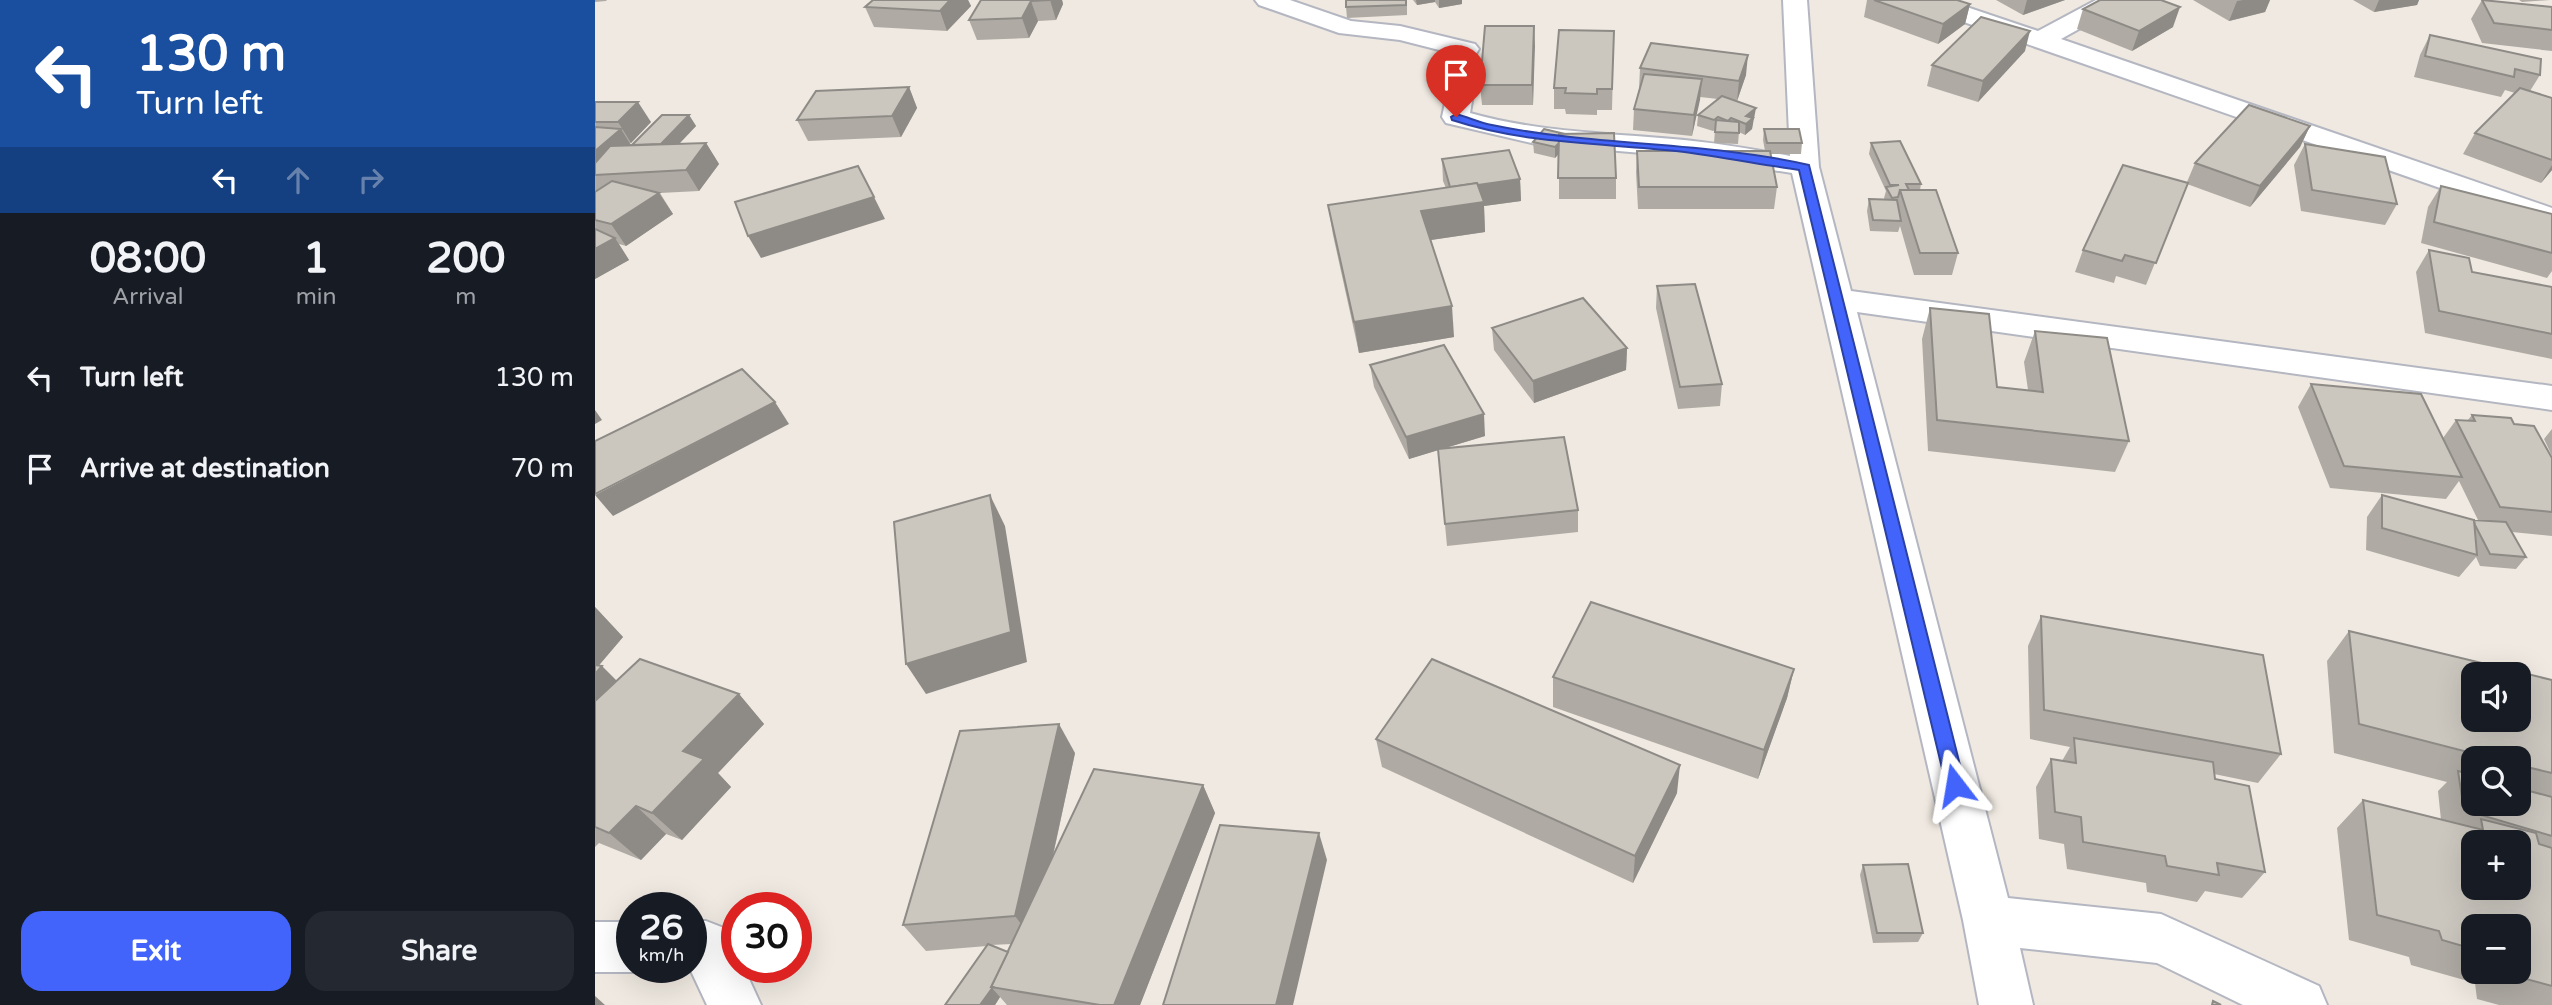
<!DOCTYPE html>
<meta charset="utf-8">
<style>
:root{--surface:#171b24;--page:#242831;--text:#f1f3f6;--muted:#9ea1a6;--accent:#4264fb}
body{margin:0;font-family:"Varela Round",sans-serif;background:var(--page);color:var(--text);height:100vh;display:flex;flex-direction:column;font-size:26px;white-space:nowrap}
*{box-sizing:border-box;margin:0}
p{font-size:23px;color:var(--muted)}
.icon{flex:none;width:38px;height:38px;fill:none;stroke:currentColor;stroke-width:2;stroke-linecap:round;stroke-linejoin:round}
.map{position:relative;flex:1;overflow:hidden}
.panel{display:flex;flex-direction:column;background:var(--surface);width:595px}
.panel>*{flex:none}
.hud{background:#1a4fa0;color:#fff;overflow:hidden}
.tools{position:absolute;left:1866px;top:662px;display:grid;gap:14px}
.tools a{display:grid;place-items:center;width:70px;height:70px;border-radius:14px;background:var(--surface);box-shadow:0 7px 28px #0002;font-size:35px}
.speed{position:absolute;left:21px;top:892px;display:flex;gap:14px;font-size:35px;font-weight:700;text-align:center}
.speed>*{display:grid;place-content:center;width:91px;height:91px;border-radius:50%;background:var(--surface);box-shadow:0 7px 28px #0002;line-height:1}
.speed small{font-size:18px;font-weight:400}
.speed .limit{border:10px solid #d22;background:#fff;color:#111}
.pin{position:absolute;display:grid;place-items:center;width:60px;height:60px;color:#fff;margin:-72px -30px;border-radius:50% 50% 50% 0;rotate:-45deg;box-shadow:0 0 7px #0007}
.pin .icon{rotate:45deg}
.me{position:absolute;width:77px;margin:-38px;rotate:346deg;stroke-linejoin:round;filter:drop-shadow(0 0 5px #0008)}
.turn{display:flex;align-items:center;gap:24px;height:147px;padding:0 21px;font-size:32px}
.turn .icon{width:91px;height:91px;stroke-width:2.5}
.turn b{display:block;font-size:49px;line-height:60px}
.lanes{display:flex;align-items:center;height:66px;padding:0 21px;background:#0003;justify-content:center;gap:35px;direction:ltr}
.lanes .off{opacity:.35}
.eta{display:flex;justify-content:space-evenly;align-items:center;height:119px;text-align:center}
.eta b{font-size:42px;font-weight:700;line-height:49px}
.cta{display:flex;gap:14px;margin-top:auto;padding:14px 21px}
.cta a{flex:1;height:80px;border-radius:21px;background:var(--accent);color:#fff;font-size:28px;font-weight:700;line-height:80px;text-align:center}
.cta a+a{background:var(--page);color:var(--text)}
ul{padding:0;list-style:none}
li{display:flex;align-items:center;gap:21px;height:91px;padding:0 21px}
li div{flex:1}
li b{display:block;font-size:26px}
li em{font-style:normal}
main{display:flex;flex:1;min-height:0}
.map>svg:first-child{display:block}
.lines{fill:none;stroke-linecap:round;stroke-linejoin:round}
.minor-casing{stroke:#b4b7c1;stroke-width:4}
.minor{fill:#fff;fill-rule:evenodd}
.wall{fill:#afaba4;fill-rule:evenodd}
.shaded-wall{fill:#8e8b86}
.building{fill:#cbc7bf;stroke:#8e8b86;stroke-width:2;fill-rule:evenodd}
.route{fill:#4264fb;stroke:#2b41a3;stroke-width:2}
</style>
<main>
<section class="panel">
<div class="hud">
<div class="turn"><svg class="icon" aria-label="left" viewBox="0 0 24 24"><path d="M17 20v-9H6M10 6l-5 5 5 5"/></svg><div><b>130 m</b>Turn left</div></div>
<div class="lanes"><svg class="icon" aria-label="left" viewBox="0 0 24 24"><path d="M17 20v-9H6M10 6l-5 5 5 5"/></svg><svg class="icon off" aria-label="ahead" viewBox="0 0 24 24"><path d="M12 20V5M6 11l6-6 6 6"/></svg><svg class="icon off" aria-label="right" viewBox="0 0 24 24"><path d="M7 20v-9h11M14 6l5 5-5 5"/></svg></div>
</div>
<div class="eta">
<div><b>08:00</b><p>Arrival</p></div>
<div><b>1</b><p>min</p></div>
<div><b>200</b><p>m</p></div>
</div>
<ul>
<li><svg class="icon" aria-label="left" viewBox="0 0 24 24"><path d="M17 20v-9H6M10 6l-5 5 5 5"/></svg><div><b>Turn left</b></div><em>130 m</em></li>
<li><svg class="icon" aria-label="arrive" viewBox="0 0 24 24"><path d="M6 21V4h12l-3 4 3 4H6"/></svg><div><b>Arrive at destination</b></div><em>70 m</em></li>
</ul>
<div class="cta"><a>Exit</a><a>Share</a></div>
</section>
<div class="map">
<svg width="1957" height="1005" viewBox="0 0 1957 1005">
<rect width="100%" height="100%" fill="#efe9e1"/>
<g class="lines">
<g class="minor-casing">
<g id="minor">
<path d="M660 0H695L756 21 805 26 880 44 884 49 873 67 879 89 875 113C942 132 1010 133 1078 139 1117 142 1156 149 1195 156L1188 0H1212L1224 167 1256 291 1957 386V410L1262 312 1413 898 1566 914 1724 986 1732 1005H1648L1562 963 1425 948 1438 1005H1384L1368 920 1197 173 1094 157 941 144 851 123 847 117 853 89 847 67 856 53 805 40 744 33 664 5Z"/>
<path d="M1316 0H1351L1443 31 1501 0H1531L1527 5 1466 39 1957 208V227L1320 5Z"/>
<path d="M96 921H111L129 928 142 954V968H149L166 1005H112L96 971 88 968H96Z"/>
<path d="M0 922H37V968H48L37 972H0Z"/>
</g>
</g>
<use href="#minor" class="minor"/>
</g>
<g class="wall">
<path d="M0 0H12L11 1 0 2Z"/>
<path d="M278 0H373L376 6 352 31 279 27 270 7Z"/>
<path d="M386 0H467L468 4 461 20 443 21 434 38 382 40 374 20Z"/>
<path d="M751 0H812V15L752 18 751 7Z"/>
<path d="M818 0H867V4L844 8 840 2 822 5Z"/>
<path d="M1272 0H1362L1375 4 1370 24 1343 44 1269 17Z"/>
<path d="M1401 0H1470L1428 15Z"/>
<path d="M1598 0H1675L1670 12 1634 21Z"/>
<path d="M1758 0H1824L1822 5 1779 12Z"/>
<path d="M1887 0 1957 7V51L1887 43 1876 19Z"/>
<path d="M1924 0H1955L1927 2Z"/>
<path d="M1488 9 1578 27 1537 51 1482 29Z"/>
<path d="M939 26 938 105H887L885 85Z"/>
<path d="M1019 31 1017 110H1002V115L971 114 970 109H959V88Z"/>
<path d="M1835 35 1945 75 1935 91 1957 98V170L1946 183 1868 154 1880 133 1920 93 1910 90 1906 97 1819 77 1825 55Z"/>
<path d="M1430 51 1383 102 1332 86 1337 65Z"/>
<path d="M1045 68 1151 75 1142 101 1159 119 1158 120 1157 129 1150 135 1144 132 1143 144 1119 143 1120 130 1118 131 1102 126 1103 115 1123 99 1105 97 1097 136 1038 130 1039 109 1044 89Z"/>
<path d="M314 87 322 108 306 137 213 141 202 120Z"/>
<path d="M0 102 56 122 36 143H35L36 145 94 115 101 126 84 144 111 143 124 164 104 191 65 193 78 214 31 246 24 244 34 260 0 279Z"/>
<path d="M1715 126 1705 147 1655 207 1592 184 1551 285 1521 276 1519 283 1480 272 1488 250 1592 182 1600 163Z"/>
<path d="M949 129 1021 178V199H964V154L960 158 939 153 938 142Z"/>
<path d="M1169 129 1207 143 1206 154H1175L1182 187 1179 209H1043L1041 172 1042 151H1170L1168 140Z"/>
<path d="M1276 143 1326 184 1325 190 1363 253 1357 275H1319L1305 226 1303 232 1275 231 1272 211 1274 199 1290 200 1289 198 1291 191 1274 154Z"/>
<path d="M1710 144 1802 204 1790 225 1706 211 1699 165Z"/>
<path d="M847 159 925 179 926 201 889 206 890 232 836 240 859 337 764 353 738 235 733 205 851 188 848 181Z"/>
<path d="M1846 186 1957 214V271L1952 278 1826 243 1833 207Z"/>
<path d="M1834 250 1877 272 1957 287V359L1830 333 1821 272Z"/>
<path d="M1062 286 1127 384 1125 406 1083 409 1061 308Z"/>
<path d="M1335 308 1402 387 1433 390 1429 362 1440 331 1534 441 1520 472 1333 451 1327 339Z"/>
<path d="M897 328 1032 348 1031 370 939 403 899 350Z"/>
<path d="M775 365 890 436 850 448 983 510V532L852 546 843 450 814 459 779 387Z"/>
<path d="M1716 384 1848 438 1861 420 1872 421 1877 415 1919 424 1957 458V536L1917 532 1931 557 1921 569 1885 566 1881 557 1864 577 1771 550 1772 517 1787 495 1878 520H1883L1864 481 1851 499 1735 488 1703 407Z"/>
<path d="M1957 429V456L1949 439Z"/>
<path d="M0 607 28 637 4 665 21 681 144 694 169 724 123 773 136 787 87 840 71 834 46 860 4 843 0 847Z"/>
<path d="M1446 616 1686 754 1663 783 1619 774 1620 779 1670 872 1647 898 1610 891 1602 902 1552 892 1551 883 1472 869 1469 844 1444 839 1441 787 1456 759 1467 761 1475 747 1435 739 1433 646Z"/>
<path d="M1754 631 1957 680V1005H1904L1882 999 1880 983 1816 965 1814 957 1754 940 1742 828 1768 800 1846 820 1843 791 1852 782 1739 753 1732 661ZM1878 758H1923V803H1878ZM1878 926H1923V971H1878Z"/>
<path d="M1199 669 1192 698 1163 779 958 707V677Z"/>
<path d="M781 739 1082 793 1038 883 787 767Z"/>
<path d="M480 753 458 856 608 785 620 813 545 1005H412L405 997 400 1005H350L392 946 331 951 308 925ZM417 944 413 952 396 945Z"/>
<path d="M1268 865 1328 933 1323 942 1278 943 1265 875Z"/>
</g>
<g class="shaded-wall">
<path d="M355 0H373L376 6 352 31 345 11Z"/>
<path d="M455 0H467L468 4 461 20Z"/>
<path d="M821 0H840V2L822 5Z"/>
<path d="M844 0H867V4L844 8Z"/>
<path d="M1432 0H1470L1428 15Z"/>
<path d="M1648 0H1675L1670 12 1634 21 1642 1Z"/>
<path d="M1784 0H1824L1822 5 1779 12Z"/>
<path d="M436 1 443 21 434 38 427 18Z"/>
<path d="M1375 4 1370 24 1343 44 1348 24Z"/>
<path d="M1585 7 1578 27 1537 51 1544 31Z"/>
<path d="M939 26 940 46 938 105 937 85Z"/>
<path d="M1435 31 1430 51 1383 102 1388 81Z"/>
<path d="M1153 55 1151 75 1142 101 1144 81Z"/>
<path d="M1107 79 1105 100 1097 136 1099 115Z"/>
<path d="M314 87 322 108 306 137 297 116Z"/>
<path d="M43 102 56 122 36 143 23 122Z"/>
<path d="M1161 108 1157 129 1150 135 1151 116Z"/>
<path d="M94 115 101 126 64 165 57 154Z"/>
<path d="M1715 126 1705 147 1655 207 1665 186Z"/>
<path d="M26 129 39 150 0 175V151Z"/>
<path d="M971 134V145L960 158V147Z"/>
<path d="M111 143 124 164 104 191 91 170Z"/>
<path d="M1957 165V170L1946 183Z"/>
<path d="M925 179 926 201 889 206 890 232 829 241 826 211 856 189Z"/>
<path d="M64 193 78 214 31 246 16 224Z"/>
<path d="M279 197 290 219 166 258 153 236Z"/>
<path d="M20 238 34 260 0 279V249Z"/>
<path d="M857 306 859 337 764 353 759 322Z"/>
<path d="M1032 348 1031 370 939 403 938 381Z"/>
<path d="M180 402 194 424 18 516 0 495Z"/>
<path d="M0 410 7 420 0 424Z"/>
<path d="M889 414 890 436 814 459 811 437Z"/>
<path d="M395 495 410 526 432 662 331 694 311 664Z"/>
<path d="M0 607 28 637 0 670Z"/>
<path d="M7 666 36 695 0 739V674Z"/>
<path d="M1199 669 1192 698 1163 779 1169 750Z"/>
<path d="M144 694 169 724 123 773 136 787 87 840 57 813 88 751Z"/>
<path d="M464 724 480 753 439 942 420 916Z"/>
<path d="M1085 765 1082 793 1038 883 1040 856Z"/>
<path d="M608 785 620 813 545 1005H519Z"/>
<path d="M41 806 71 834 46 860 14 833Z"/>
<path d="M724 833 732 860 698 1005H681Z"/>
<path d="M397 988 405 997 400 1005H385Z"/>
<path d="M0 996 10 1005H0Z"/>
</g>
<g class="building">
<path d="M278 0H355L345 11 270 7Z"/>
<path d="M386 0H455L436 1 427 18 374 20Z"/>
<path d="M751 0H811V5L751 7Z"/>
<path d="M1279 0H1362L1375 4 1348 24Z"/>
<path d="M1505 0H1566L1585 7 1544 31 1488 9Z"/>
<path d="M1887 0 1957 7V30L1899 23Z"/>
<path d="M1386 17 1435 31 1388 81 1337 65Z"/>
<path d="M890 26H939L937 85H885Z"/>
<path d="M964 30 1019 31 1017 89H1002V94L970 93 971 88H959Z"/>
<path d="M1835 35 1946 59 1945 75 1920 69 1919 77 1830 56Z"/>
<path d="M1056 43 1153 55 1144 81 1045 68Z"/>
<path d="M1049 74 1107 79 1099 115 1039 109Z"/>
<path d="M314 87 297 116 202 120 221 91Z"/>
<path d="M1925 88 1957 98V160L1880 133Z"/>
<path d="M1127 96 1161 108 1151 116 1158 118 1151 124 1136 118 1133 121 1123 117 1119 120 1103 115Z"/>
<path d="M0 102H43L23 122H0Z"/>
<path d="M1654 105 1715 126 1665 186 1600 163Z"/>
<path d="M67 115H94L66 144 37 145Z"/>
<path d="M1121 120 1144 122V133L1120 132Z"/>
<path d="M0 127 26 129 0 151Z"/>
<path d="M949 129 970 134H964V143L960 147 938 142Z"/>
<path d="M1169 129H1204L1207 143H1172Z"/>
<path d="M1019 133 1021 178H963L964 134Z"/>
<path d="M1305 141 1326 184H1311L1314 190H1305L1303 197 1297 198 1291 187 1304 185H1295L1276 143Z"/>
<path d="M111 143 91 170 0 175V163L15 146Z"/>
<path d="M1710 144 1790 157 1802 204 1717 190Z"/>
<path d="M914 150 925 179 883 185 882 183 855 187 847 159Z"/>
<path d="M1042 151H1175L1182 187H1044Z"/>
<path d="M1528 165 1593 183 1561 263 1530 255 1527 261 1488 250Z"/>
<path d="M263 166 279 197 153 236 140 202Z"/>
<path d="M17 181 64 193 16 224 0 220V192Z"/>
<path d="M882 183 889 202 826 211 857 306 759 322 733 205Z"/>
<path d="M1846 186 1957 214V253L1839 222Z"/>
<path d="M1305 190H1341L1363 253H1325Z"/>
<path d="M1274 199 1302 200 1306 221 1278 220Z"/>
<path d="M0 229 20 238 0 249Z"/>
<path d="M1834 250 1874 258 1877 272 1957 287V334L1844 311Z"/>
<path d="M1100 284 1127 384 1085 387 1062 286Z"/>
<path d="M988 298 1032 348 938 381 897 328Z"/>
<path d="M1335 308 1394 314 1402 387 1448 392 1440 331 1512 338 1534 441 1342 420Z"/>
<path d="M849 345 889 414 811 437 775 365Z"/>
<path d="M147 369 180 402 0 494V441Z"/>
<path d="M1716 384 1826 394 1867 477 1749 466Z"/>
<path d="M1877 415 1916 418 1919 424 1939 426 1957 458V512L1905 507 1861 420 1880 421Z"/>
<path d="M969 437 983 510 850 524 843 449Z"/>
<path d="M395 495 416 632 311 664 299 522Z"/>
<path d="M1787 495 1879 520 1882 555 1787 528Z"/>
<path d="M1878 520 1911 522 1931 557 1895 554 1880 525 1879 520Z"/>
<path d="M996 602 1199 669 1169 750 958 677Z"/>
<path d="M1446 616 1668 655 1686 754 1449 710Z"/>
<path d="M1754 631 1957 680V773L1923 765V758H1896L1764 724ZM1878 674H1923V719H1878Z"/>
<path d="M45 659 144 694 88 751 109 759 57 813 41 806 14 833 0 827V701Z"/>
<path d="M837 659 1085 765 1040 856 781 739Z"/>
<path d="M0 665 7 666 0 674Z"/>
<path d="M464 724 420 916 308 925 365 731Z"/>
<path d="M1479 738 1618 762 1620 779 1654 786 1670 872 1622 863 1624 875 1572 866 1570 856 1488 842 1486 817 1460 812 1456 759 1481 763Z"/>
<path d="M499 769 608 785 519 1005H505L396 987Z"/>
<path d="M1863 771 1878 775V803H1923V788L1957 797V836L1869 810Z"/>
<path d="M1768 800 1888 830 1886 819 1941 833 1944 844 1957 848V986L1916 975 1915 971H1923V926H1878V949L1847 940 1844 931 1782 915ZM1878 842H1923V887H1878Z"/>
<path d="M625 825 724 833 681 1005H568Z"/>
<path d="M1313 864 1328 933H1282L1268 865Z"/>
<path d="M393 944 413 952 396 987H398L385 1005H350Z"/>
<path d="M1618 1001 1626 1005H1617Z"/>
</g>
<path class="route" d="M861 114C873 117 885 123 897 125 1002 147 1110 141 1214 165L1370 785 1367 791 1360 794 1354 791 1351 785 1204 170C1163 164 1122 156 1081 151 1006 143 930 144 857 120L856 117Z"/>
</svg>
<div class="tools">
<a><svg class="icon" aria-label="sound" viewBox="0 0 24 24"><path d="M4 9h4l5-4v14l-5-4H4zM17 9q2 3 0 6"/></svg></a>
<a><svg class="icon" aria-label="search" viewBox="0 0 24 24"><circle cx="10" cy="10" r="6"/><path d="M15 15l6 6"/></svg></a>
<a>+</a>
<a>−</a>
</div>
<div class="speed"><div>26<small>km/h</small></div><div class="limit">30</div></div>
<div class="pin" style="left:861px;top:117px;background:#d93025"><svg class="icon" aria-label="arrive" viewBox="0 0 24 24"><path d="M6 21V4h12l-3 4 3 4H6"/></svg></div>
<svg class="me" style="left:1360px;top:785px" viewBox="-20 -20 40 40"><path d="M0-17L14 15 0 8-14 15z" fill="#4264fb" stroke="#fff" stroke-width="4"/></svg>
</div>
</main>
